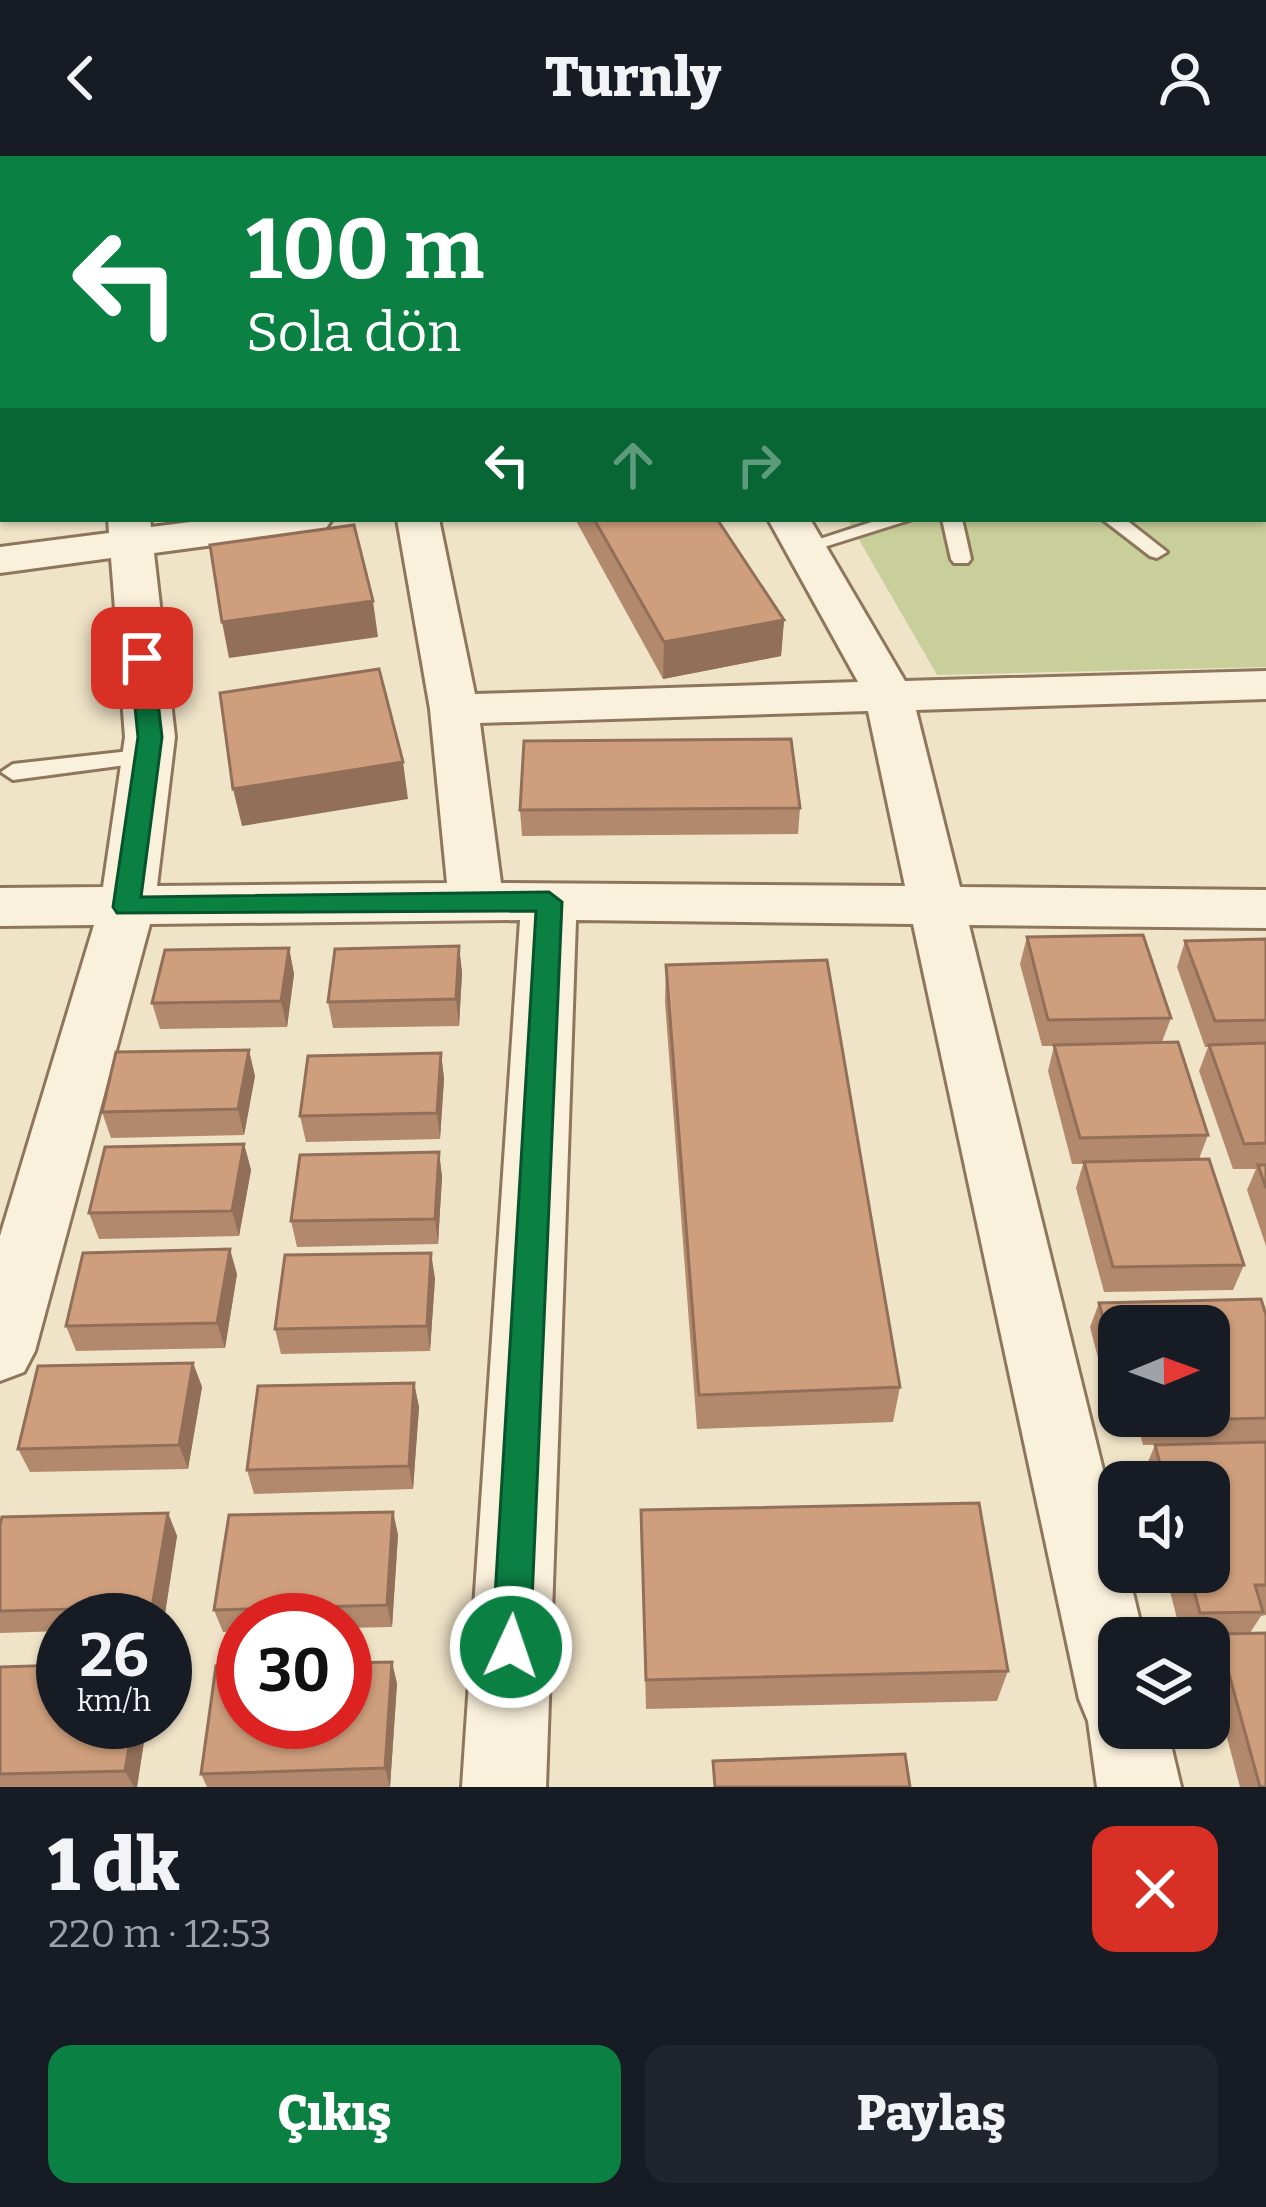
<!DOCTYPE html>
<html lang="tr">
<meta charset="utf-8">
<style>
:root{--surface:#171b24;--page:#20242c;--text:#f1f3f6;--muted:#9ea1a6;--accent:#0b8043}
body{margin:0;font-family:Bitter,serif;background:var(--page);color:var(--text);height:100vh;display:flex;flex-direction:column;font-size:45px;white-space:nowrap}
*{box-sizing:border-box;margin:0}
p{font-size:39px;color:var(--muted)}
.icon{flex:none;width:66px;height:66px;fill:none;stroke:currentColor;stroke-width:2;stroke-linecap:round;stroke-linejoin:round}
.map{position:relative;height:1631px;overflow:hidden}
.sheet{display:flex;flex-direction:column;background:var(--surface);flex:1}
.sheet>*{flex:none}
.top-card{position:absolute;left:0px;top:0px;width:1266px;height:366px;box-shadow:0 3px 9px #0004;background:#0b8043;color:#fff;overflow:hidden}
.needle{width:78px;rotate:89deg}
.tools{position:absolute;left:1098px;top:1149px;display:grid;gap:24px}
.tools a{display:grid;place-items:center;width:132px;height:132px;border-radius:24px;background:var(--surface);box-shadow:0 3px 9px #0004;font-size:60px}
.speed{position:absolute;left:36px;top:1437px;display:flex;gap:24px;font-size:60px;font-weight:700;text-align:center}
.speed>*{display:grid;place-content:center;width:156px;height:156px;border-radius:50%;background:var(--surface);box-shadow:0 3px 9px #0004;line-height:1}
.speed small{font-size:30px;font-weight:400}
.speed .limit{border:18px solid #d22;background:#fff;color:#111}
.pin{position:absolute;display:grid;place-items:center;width:102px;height:102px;color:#fff;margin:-51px;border-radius:24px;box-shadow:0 6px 18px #0006}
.me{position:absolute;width:132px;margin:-66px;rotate:3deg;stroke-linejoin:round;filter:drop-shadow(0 0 9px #0008)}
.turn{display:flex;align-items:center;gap:42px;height:252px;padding:0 48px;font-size:54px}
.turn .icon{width:156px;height:156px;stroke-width:2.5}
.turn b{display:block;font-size:84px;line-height:102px}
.lanes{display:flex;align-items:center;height:114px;padding:0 48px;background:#0003;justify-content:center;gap:60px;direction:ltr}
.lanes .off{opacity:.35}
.round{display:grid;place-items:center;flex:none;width:126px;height:126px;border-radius:24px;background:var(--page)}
.summary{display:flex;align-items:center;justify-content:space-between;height:204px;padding:0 48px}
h1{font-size:72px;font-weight:800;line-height:90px}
.action{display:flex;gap:24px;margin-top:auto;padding:24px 48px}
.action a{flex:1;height:138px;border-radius:24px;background:var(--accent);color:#fff;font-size:48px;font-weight:800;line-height:138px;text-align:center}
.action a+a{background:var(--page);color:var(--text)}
header{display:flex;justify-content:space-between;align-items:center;height:156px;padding:0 48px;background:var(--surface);font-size:54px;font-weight:800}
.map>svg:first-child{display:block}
.green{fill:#c9cf9b}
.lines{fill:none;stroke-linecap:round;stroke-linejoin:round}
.lane-casing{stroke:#8d765c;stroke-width:6}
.street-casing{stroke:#8d765c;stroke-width:6}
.secondary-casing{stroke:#6f573f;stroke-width:6}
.lane{fill:#faf1dc;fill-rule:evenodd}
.street{fill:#faf1dc;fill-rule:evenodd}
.secondary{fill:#faf1dc;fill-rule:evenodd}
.wall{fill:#b2896c}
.shaded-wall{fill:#916f58}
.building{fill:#cf9f7d;stroke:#916f58;stroke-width:3}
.route{fill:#0b8043;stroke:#07532c;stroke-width:3}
</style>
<header><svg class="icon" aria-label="back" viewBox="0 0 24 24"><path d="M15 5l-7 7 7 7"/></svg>Turnly<svg class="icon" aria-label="person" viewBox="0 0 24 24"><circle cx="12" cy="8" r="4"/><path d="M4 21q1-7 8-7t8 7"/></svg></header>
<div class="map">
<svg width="1266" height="1631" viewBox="0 0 1266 1631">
<rect width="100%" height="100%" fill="#f0e4c8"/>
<path class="green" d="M1266 119V511L937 519 847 363H1263Z"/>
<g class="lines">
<g class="lane-casing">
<g id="lane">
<path d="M1263 340 1266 341V354L1263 353Z"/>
<path d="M881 363H913L805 397 795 391Z"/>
<path d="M942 363H962L971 403 968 407H954L951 403Z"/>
<path d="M1102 363H1125L1167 396 1157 402 1150 400Z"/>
<path d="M148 593 156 595 160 600 156 605 13 624 1 616 13 608Z"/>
</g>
</g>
<g class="street-casing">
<g id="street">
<rect x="84" y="0" width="30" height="3"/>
<path d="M314 0H344L345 3H315Z"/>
<path d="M571 0H601L603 3H573Z"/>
<path d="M801 0H831L833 3H803Z"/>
<path d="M1239 0H1266V10L1263 3Z"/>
<path d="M108 363H150L151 371 214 363H332L326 372 311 376 154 397 175 581 157 730 447 727 430 553 397 363H439L475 538 858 526 768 363H810L905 525 1266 515V543L916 554 960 731 1266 734V772L969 769 1119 1379V1416H1128L1144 1482H1119V1572H1167L1181 1631H1097L1088 1565 1079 1543 913 768 576 764 546 1631H462L520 764 150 768 35 1195 24 1216 0 1225V1080L94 769 0 770V732L103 731 125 581 111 402 0 417V391L109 377ZM868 555 905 730 501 727 480 567Z"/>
</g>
</g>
<g class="secondary-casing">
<g id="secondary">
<path d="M1266 77V101L1263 102V78Z"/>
<rect x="0" y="197" width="3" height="26"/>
</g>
</g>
<use href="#lane" class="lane"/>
<use href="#street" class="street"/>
<use href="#secondary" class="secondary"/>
</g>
<g class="wall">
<path d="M575 363H717L784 464 781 500 663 523Z"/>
<path d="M800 652 798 678 522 680 520 654Z"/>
<path d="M1027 781 1171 862 1162 886 1208 979 1199 1003 1244 1109 1233 1134 1104 1136 1076 1032 1083 1008H1072L1048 915 1054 890H1042L1020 808Z"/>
<path d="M1266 783V1090L1247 1034 1256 1013H1233L1199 915 1208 891H1205L1177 811 1185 785Z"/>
<path d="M459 790 462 817 459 870 333 872 328 846Z"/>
<path d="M289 792 294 818 287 871 160 873 152 847Z"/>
<path d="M666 809 900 1231 893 1266 697 1273 665 846Z"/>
<path d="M441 897 444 923 440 983 306 986 300 960Z"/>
<path d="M255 920 244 979 111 982 102 956Z"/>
<path d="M244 988 251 1014 239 1080 99 1083 89 1057Z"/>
<path d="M439 996 442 1021 438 1088 297 1091 291 1065Z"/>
<path d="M237 1118 225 1192 76 1195 66 1170Z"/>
<path d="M435 1122 430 1195 281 1198 275 1173Z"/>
<path d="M1099 1147 1266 1159V1286L1143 1289 1135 1260H1209L1119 1170V1240H1108L1090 1171Z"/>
<path d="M193 1207 202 1231 188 1313 30 1316 18 1293Z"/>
<path d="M414 1227 419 1251 413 1333 254 1338 247 1314Z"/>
<path d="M1266 1286V1459L1261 1460 1250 1477 1266 1631H1240L1209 1513V1493L1212 1488H1209V1482H1182L1165 1416H1209V1326H1141V1322L1155 1289Z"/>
<path d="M641 1354 1008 1515 997 1545 646 1553Z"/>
<path d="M393 1356 398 1379 392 1471 345 1472V1464H243V1475L223 1476 214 1454Z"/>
<path d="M168 1357 177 1380 164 1464H63V1475L0 1477V1369Z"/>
<path d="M0 1511 147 1566 137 1631H0Z"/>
<path d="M397 1527 390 1631H207L201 1618Z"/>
</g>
<g class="shaded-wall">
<path d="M0 0H7V3H3V27H0Z"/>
<path d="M158 0H197V3H129Z"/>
<path d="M721 0H808L807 3H721Z"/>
<path d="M373 445 378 481 229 502 222 466Z"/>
<path d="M784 464 781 500 663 523 664 486Z"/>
<path d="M403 606 408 643 242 670 233 633Z"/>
<path d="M459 790 462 817 459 870 456 843Z"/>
<path d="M289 792 294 818 287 871 281 845Z"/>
<path d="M249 894 255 920 244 979 238 953Z"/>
<path d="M441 897 444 923 440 983 437 957Z"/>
<path d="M244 988 251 1014 239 1080 232 1055Z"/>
<path d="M439 996 442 1021 438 1088 435 1063Z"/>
<path d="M230 1093 237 1118 225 1192 217 1167Z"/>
<path d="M431 1097 435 1122 430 1195 427 1170Z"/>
<path d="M193 1207 202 1231 188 1313 179 1289Z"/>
<path d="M414 1227 419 1251 413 1333 409 1310Z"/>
<path d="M393 1356 398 1379 392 1471 387 1449Z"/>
<path d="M168 1357 177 1380 164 1464H158L152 1451Z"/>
<path d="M392 1506 397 1527 390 1631 385 1612Z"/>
<path d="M133 1566H147L137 1631H134L125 1615Z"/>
</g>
<g class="building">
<path d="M238 0H301V3H224V1Z"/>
<path d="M366 0H438L440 3H367Z"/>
<path d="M463 0H512V3L445 2Z"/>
<path d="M627 0H698V1L629 3Z"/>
<path d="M881 0H1188L1191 3H883Z"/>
<path d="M594 363H717L784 464 664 486Z"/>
<path d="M354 369 373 445 222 466 210 389Z"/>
<path d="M379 513 403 606 233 633 220 537Z"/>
<path d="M791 583 800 652 520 654 524 585Z"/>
<path d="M1143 779 1171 862 1048 864 1027 781Z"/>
<path d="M1266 783V864L1215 865 1185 785Z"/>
<path d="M459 790 456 843 328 846 335 793Z"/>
<path d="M289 792 281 845 152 847 165 794Z"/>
<path d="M827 804 900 1231 699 1239 666 809Z"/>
<path d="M1178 886 1208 979 1080 982 1054 889Z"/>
<path d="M1266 887V987L1244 988 1209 889Z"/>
<path d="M249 894 238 953 102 956 116 896Z"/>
<path d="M441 897 437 957 300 960 308 900Z"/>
<path d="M244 988 232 1055 89 1057 105 991Z"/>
<path d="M439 996 435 1063 291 1065 300 999Z"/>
<path d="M1209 1003 1244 1109 1113 1111 1084 1006Z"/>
<path d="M1258 1009H1266V1032Z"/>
<path d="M230 1093 217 1167 66 1170 83 1097Z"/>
<path d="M431 1097 427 1170 275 1173 285 1099Z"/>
<path d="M1261 1143 1266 1159V1262L1153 1265 1151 1260H1209V1170H1119V1216H1117L1099 1147Z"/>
<path d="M193 1207 179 1289 18 1293 38 1210Z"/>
<path d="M414 1227 409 1310 247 1314 258 1230Z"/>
<path d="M1266 1286V1429H1255L1263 1456 1200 1457 1189 1416H1209V1326H1165L1155 1289Z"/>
<path d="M979 1347 1008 1515 646 1524 641 1354Z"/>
<path d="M393 1356 387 1449 214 1454 229 1359Z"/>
<path d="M168 1357 152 1451 0 1455V1369L2 1361Z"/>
<path d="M1266 1477V1631H1260L1218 1478Z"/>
<path d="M392 1506 385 1612 201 1618 216 1510 243 1509V1566H345V1507Z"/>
<path d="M63 1509V1566H133L125 1615 0 1618V1511Z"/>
<path d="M905 1598 910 1631H715L713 1605Z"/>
</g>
<path class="route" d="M142 495 153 502 162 581 141 741 549 736 562 746 530 1491 524 1505 511 1510 498 1505 492 1491 536 755 117 757 113 751 138 581 130 502Z"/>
</svg>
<div class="tools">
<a><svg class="needle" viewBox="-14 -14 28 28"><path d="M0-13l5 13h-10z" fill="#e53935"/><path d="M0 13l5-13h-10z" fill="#9ea1a6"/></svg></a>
<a><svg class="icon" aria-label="sound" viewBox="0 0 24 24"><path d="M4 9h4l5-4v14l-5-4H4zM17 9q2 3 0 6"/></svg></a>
<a><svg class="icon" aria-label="layers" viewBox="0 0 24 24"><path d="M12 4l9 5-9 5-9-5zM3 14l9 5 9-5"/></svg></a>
</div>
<div class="speed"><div>26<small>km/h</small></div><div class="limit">30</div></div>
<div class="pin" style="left:142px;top:502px;background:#d93025"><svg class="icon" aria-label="arrive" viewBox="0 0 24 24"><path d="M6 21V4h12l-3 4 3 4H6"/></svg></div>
<svg class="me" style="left:511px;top:1491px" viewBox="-20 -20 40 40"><circle r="17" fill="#0b8043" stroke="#fff" stroke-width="3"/><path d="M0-11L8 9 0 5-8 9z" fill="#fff"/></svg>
<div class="top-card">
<div class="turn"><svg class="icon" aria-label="left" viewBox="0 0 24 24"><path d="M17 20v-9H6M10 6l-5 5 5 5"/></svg><div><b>100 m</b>Sola dön</div></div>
<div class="lanes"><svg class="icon" aria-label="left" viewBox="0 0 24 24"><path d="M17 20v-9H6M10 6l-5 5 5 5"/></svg><svg class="icon off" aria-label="ahead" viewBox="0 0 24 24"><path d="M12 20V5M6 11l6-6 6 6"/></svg><svg class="icon off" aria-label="right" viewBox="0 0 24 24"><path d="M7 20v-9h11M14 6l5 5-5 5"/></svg></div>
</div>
</div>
<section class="sheet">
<div class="summary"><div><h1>1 dk</h1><p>220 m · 12:53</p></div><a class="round" style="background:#d93025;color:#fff"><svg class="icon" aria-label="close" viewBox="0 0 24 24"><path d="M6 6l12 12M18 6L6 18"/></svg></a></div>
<div class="action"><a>Çıkış</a><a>Paylaş</a></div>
</section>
